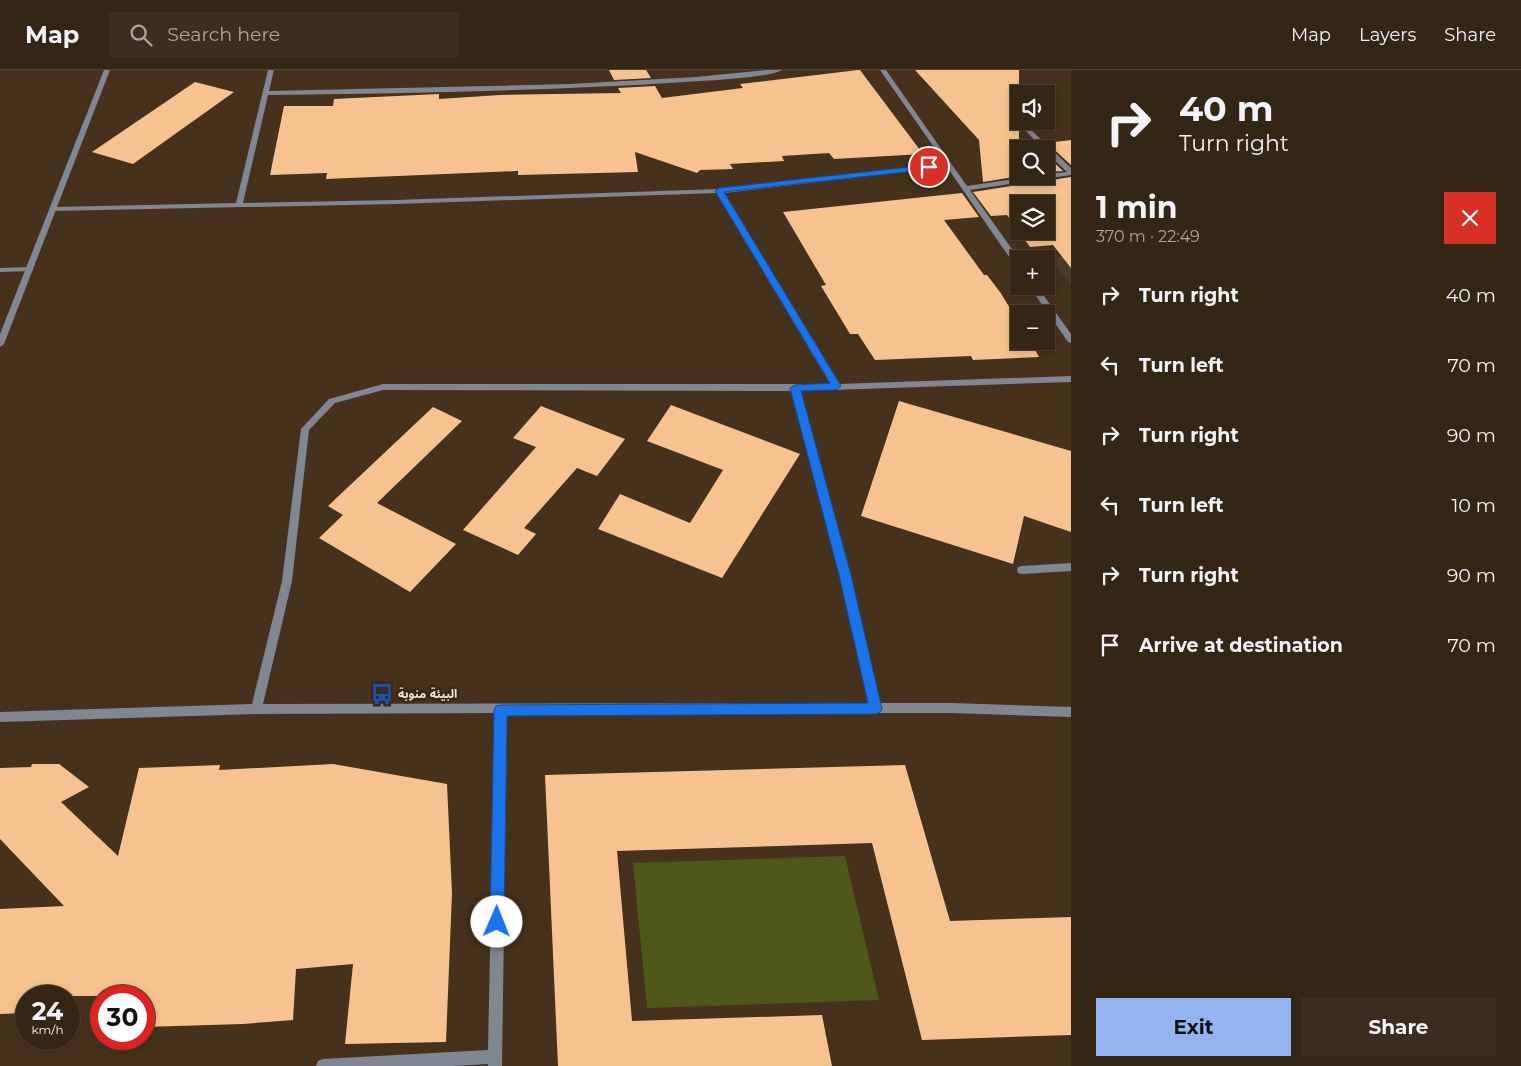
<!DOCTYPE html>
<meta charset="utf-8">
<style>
:root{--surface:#342615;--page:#3c2e1e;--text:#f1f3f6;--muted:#a9a5a0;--line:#4e4334;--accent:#95b2f1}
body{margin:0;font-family:Montserrat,"Noto Sans Arabic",sans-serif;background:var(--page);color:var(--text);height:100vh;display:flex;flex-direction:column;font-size:19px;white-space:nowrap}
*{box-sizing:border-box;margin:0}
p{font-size:16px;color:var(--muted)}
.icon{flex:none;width:28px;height:28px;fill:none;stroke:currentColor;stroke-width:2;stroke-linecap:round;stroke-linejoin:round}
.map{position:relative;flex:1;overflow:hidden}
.details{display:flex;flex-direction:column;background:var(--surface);width:450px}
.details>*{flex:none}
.guide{background:#342615;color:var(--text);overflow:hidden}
.buttons{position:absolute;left:1010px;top:15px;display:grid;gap:10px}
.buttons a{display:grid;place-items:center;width:45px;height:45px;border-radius:0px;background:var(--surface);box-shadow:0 2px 8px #0003,0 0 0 1px var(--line);font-size:25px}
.speed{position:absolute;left:15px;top:915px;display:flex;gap:10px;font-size:25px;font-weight:700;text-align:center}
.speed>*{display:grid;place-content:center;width:65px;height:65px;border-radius:50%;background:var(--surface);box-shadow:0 2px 8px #0003,0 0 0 1px var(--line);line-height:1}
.speed small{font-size:12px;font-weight:400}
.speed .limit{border:8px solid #d22;background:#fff;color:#111}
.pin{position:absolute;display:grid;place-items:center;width:42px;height:42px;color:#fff;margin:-21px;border:2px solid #fff;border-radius:50%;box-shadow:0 1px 5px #0007}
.me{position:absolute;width:55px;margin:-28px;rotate:1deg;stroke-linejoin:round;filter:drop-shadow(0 0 4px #0008)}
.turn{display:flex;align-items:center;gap:18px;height:105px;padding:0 25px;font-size:22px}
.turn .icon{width:65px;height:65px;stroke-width:2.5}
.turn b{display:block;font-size:35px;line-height:42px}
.round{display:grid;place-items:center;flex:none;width:52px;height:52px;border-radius:0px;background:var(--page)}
.overview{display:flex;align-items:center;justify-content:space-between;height:85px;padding:0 25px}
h1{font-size:30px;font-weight:700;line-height:38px}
.button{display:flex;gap:10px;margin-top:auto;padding:10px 25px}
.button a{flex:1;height:58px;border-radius:0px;background:var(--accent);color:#111;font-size:20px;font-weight:700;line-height:58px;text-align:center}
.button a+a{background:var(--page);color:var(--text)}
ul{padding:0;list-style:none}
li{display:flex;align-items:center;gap:15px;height:70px;padding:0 25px}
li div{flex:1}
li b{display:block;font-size:19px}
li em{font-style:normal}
header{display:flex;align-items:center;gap:30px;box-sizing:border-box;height:70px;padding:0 25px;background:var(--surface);border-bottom:1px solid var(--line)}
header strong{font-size:24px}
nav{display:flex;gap:28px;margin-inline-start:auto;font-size:18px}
.search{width:350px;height:45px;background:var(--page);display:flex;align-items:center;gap:12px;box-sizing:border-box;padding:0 18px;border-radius:0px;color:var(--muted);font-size:19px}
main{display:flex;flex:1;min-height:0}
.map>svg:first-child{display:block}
.education{fill:#493b2d}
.green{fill:#4f5818}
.building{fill:#f6c390;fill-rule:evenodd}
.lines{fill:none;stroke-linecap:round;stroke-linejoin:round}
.minor{fill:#808793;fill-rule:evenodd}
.tertiary{fill:#808793;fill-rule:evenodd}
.route{fill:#1a73e8;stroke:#114b97}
.labels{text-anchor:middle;stroke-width:5;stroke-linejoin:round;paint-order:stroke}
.poi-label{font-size:12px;font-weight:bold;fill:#f0e3d6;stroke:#3b2712;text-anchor:start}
</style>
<header>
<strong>Map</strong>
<div class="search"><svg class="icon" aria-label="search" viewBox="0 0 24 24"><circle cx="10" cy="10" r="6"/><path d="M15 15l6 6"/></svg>Search here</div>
<nav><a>Map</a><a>Layers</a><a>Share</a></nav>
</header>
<main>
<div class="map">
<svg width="1071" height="996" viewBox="0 0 1071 996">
<rect width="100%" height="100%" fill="#46321c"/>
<path class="education" d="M1071 185V215L1049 187Z"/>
<path class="green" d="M845 786 879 930 647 938 633 793Z"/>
<g class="building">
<path d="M609 0H646L651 8 614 10Z"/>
<path d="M858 0H860L923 84 834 89 829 83 782 86 784 91 730 94 733 99 700 100 697 103 635 82 638 102 518 105V101L326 109 327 103 270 105 284 36H333L334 29 439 24V29L500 25 621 23 618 18 655 16 662 28 743 18 740 14Z"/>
<path d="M915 0H1019V76L1036 74 1040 79H1019L1020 106 983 112 979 70Z"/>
<path d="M195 12 234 22 133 94 92 82Z"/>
<path d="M1071 70V95L1047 73Z"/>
<path d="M1046 85 1063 101 1046 102Z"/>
<path d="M1071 107V198L1053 175 1030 177 1007 145 991 146 973 122ZM1019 134H1046V161H1019Z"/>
<path d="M962 123 979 147 944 150 984 205H987L1000 222 1019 253V271H1030L1039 287 973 290 971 286 875 290 858 264H850L821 216 826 215 783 142Z"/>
<path d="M899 331 1071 381V462L1024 446 1013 494 861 446Z"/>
<path d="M671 335 800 384 722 508 598 459 620 424 690 453 723 400 647 371Z"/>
<path d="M541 336 625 369 597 406 577 398 524 458 536 464 518 485 463 460 536 377 513 368Z"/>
<path d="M433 337 462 351 377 433 456 474 410 522 319 468 343 445 328 436Z"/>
<path d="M32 694H59L89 717 61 732 118 786 139 698 220 695 219 700 333 694 447 714 452 823 446 972 345 974 353 894 296 899 293 950 243 954 144 957V926H26V943L0 944V839L64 836 0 769V698L31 697Z"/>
<path d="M905 695 950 851 1071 847V965L922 970 872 773 617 781 632 951 822 945 832 996H558L545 705Z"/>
</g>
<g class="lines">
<g class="minor">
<path d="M268 0H274L269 21 570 14 696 7 767 0H782C769 8 704 11 685 12 546 21 407 23 268 25L243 133 396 130 719 119 945 93 880 0H886L967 116 1034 106H1046V104L1067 102 1046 82V79H1043L1025 60 1030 59 1071 98V105L970 120 1019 189V197H1016L947 97 724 123 839 314 1071 306V312L800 321 850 505 880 633H952L1071 637V647L952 643H507L502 996H488V994L454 996H316L318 991 323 989 488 980 495 643 256 644 0 652V642L252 634 282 511 301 359 329 329 383 314H830L717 123 396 134 53 141 49 139 53 137 236 133ZM383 320 791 321 840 505 869 633 263 634 292 511 309 360 335 333Z"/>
<path d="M30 197H33V201L0 202V198Z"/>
<path d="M1029 216H1037L1071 264V273L1068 272Z"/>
<path d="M1071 493V501L1022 504 1018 503 1017 500 1018 497 1022 496Z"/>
</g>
<path class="tertiary" d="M104 0H110L4 274 0 277V264Z"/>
</g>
<path class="route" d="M929 95H932V99L724 122 841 316 836 320 801 321 851 505 882 639 880 642 876 644 507 646 504 852 502 857 497 859 492 857 490 852 494 640 496 636 501 635 868 633 839 505 790 318 795 315 830 313 715 121 719 118Z"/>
<defs>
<g id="bus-bare" transform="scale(1.725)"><path d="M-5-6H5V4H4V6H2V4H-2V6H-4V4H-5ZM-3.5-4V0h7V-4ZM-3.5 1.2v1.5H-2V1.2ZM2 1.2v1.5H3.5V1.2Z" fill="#1a4fb4" stroke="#3b2712" stroke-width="2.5" paint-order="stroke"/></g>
</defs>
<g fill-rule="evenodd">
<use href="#bus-bare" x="382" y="624"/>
</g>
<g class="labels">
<g class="poi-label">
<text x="398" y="628">البيئة منوبة</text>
</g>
</g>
</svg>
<div class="buttons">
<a><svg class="icon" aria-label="sound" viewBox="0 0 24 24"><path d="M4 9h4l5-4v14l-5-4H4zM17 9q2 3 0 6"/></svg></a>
<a><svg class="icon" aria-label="search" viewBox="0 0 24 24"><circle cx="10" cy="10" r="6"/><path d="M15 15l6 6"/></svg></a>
<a><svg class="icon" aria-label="layers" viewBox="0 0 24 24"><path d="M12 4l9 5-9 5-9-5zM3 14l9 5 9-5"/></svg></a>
<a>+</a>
<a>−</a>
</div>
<div class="speed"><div>24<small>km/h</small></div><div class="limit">30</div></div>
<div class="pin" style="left:929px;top:97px;background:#d93025"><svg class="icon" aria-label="arrive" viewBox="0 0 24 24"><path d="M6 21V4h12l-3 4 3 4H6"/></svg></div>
<svg class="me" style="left:497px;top:852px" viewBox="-20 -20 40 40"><circle r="19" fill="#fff"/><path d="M0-13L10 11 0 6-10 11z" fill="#1a73e8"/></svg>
</div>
<section class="details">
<div class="guide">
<div class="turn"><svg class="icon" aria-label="right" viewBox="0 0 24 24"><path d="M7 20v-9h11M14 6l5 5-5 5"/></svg><div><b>40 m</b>Turn right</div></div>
</div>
<div class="overview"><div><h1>1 min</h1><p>370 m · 22:49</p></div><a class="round" style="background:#d93025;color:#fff"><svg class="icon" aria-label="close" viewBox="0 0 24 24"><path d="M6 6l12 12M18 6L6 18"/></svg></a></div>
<ul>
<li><svg class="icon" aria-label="right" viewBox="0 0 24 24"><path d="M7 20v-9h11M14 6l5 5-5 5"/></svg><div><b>Turn right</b></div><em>40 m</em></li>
<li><svg class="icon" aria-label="left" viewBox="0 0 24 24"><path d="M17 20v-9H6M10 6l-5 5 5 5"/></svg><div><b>Turn left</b></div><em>70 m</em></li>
<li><svg class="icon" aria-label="right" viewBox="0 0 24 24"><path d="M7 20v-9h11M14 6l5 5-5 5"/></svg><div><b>Turn right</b></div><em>90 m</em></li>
<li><svg class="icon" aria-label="left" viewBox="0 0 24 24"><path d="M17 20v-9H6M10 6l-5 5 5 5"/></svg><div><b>Turn left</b></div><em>10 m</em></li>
<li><svg class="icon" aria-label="right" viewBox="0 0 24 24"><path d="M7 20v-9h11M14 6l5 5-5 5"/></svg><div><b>Turn right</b></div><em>90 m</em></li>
<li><svg class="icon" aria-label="arrive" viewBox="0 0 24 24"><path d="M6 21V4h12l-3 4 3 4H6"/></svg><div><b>Arrive at destination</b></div><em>70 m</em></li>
</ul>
<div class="button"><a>Exit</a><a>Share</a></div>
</section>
</main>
